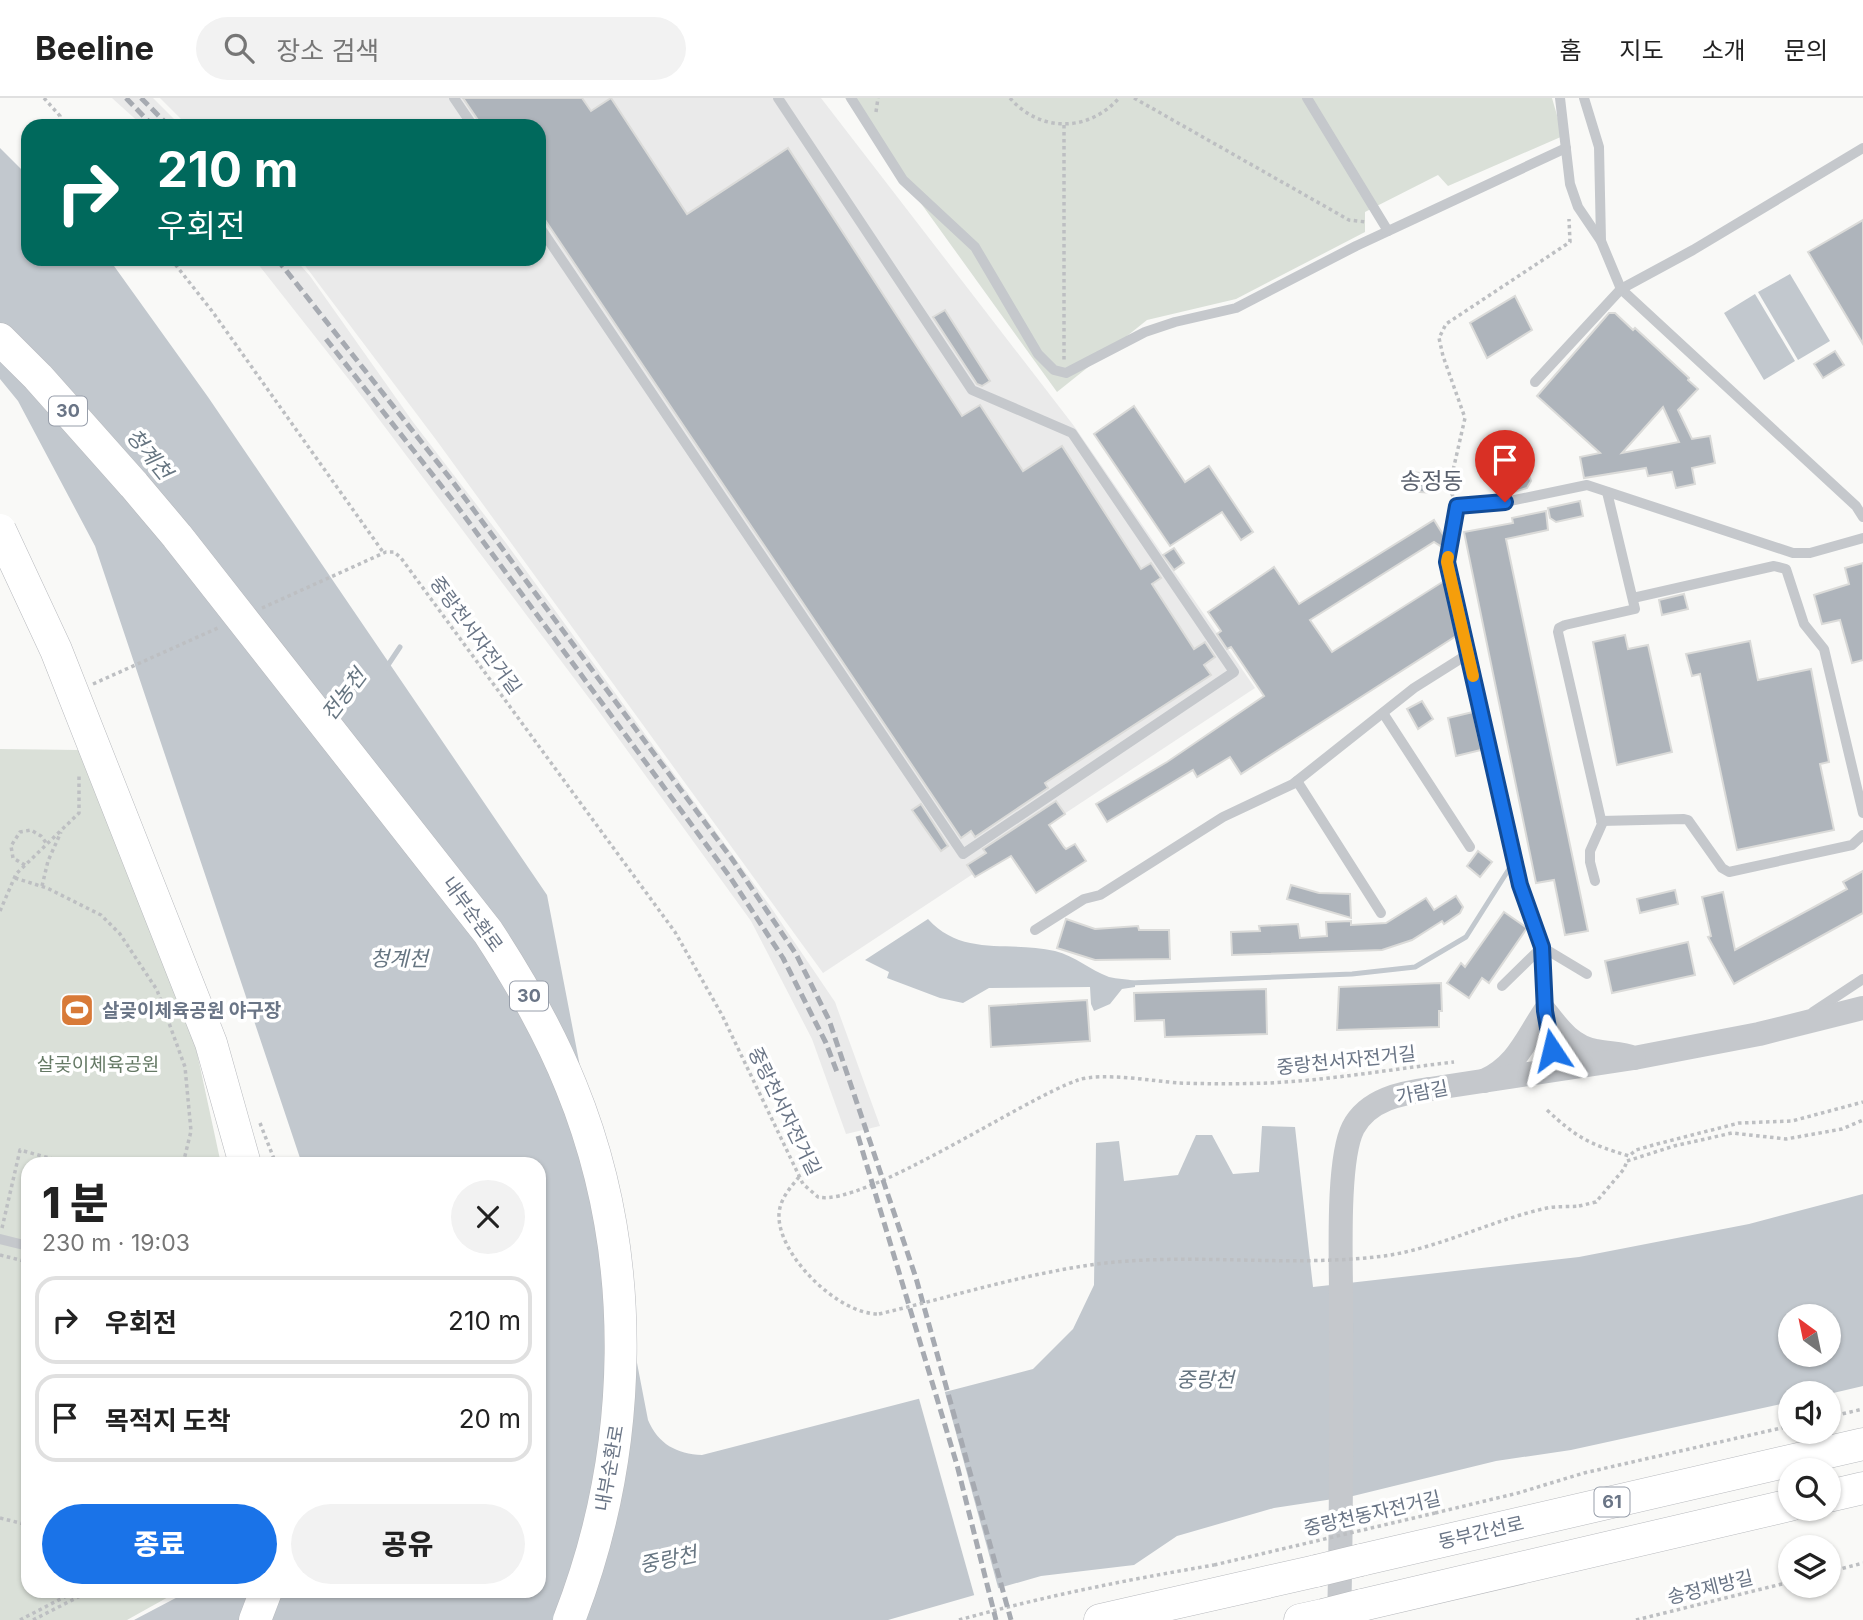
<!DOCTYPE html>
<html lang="ko">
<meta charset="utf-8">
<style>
:root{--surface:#fff;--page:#f2f2f2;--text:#222;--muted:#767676;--line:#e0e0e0;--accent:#1a73e8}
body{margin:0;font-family:Inter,"Noto Sans KR",sans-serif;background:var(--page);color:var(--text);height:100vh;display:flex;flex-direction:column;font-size:26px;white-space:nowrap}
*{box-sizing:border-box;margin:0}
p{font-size:23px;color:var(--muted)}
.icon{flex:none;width:38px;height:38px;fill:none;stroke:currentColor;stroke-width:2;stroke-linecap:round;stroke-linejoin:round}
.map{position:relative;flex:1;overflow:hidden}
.side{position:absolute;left:21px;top:1059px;width:525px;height:441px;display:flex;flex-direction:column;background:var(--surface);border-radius:21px;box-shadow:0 2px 5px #0004}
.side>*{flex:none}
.hud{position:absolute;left:21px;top:21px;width:525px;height:147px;border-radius:21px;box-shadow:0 2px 5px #0004;background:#00695c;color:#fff;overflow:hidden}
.needle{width:46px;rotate:327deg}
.buttons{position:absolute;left:1778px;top:1206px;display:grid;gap:14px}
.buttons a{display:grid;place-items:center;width:63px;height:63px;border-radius:50%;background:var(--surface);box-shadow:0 2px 5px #0004;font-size:35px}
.pin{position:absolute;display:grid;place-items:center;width:60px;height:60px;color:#fff;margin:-72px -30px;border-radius:50% 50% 50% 0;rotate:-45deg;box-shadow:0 0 7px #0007}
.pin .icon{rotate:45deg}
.me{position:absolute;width:77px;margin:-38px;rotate:350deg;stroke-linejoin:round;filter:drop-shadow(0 0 5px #0008)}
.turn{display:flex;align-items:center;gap:24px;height:147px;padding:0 21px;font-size:32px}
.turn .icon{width:91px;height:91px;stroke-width:2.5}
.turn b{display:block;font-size:49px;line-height:60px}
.round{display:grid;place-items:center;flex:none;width:74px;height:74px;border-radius:37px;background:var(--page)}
.head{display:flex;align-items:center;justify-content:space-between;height:119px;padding:0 21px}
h1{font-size:42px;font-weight:800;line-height:52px}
.button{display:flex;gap:14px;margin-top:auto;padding:14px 21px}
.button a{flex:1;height:80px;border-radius:42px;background:var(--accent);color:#fff;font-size:28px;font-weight:800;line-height:80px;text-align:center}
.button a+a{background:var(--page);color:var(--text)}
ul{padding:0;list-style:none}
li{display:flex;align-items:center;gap:21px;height:88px;margin:0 14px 10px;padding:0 7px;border:4px solid var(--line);border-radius:21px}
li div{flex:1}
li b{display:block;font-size:26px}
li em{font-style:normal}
header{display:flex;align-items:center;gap:42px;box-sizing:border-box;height:98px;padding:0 35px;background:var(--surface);border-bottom:2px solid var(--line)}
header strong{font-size:33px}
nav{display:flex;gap:38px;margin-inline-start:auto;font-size:24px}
.search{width:490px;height:63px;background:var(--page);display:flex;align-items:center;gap:18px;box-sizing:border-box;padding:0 24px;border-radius:38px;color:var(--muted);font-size:26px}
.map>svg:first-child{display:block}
.built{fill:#eaeaea}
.green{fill:#dae0d8}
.water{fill:#c2c8ce;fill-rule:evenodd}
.pier{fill:#f9f9f7}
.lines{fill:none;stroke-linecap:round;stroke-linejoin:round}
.stream{stroke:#c2c8ce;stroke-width:5}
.building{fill:#aeb4bb;stroke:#dbdbd9;stroke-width:2;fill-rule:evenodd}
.trunk-casing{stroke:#b8babe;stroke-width:33}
.path{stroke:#bdbfc2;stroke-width:3.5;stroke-dasharray:3.5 3.5;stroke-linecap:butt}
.service{stroke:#c5c8cc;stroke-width:10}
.tertiary{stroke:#c5c8cc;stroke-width:24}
.trunk{stroke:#fff;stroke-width:32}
.rail{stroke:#a6aab1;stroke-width:5;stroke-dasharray:10 5;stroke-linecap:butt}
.trunk-bridge-casing{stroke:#b8babe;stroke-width:33;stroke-linecap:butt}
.path-bridge{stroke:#bdbfc2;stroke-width:3.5;stroke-dasharray:3.5 3.5;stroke-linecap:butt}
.tertiary-bridge{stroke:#c5c8cc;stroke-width:24}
.trunk-bridge{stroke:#fff;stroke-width:32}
.route-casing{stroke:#114b97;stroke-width:18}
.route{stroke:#1a73e8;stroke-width:12}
.slow{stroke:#f59e0b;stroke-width:12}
.labels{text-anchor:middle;stroke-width:7;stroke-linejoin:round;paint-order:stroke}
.shield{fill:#fff;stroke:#979eaa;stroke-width:2}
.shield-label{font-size:18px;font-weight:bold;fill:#6a7586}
.street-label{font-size:19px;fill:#6a7586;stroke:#fff}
.poi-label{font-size:19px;font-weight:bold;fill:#6a7586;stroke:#fff;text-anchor:start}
.park-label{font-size:19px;fill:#657965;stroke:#fff}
.water-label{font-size:21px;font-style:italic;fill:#667581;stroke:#fff}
.quarter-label{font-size:23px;fill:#585f6c;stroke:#fff}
</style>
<header>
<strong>Beeline</strong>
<div class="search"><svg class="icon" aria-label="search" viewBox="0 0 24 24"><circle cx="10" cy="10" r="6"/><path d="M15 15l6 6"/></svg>장소 검색</div>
<nav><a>홈</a><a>지도</a><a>소개</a><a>문의</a></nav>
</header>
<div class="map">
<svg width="1863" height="1522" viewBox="0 0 1863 1522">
<rect width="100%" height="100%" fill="#f9f9f7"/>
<g class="built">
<path d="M112 0H153L181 28H143Z"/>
<path d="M160 0H821L1074 328 1255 590 823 875 437 343 300 161H539V28H188Z"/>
<path d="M254 161H295L310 178 413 324 506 445 770 808 835 904 880 1028 846 1036 812 941 751 823 595 608 354 288Z"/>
</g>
<g class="green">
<path d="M845 0H1552L1563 38 1448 88 1438 77 1365 114V134L1236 201 1147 222 1057 294Z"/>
<path d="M0 651 79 652 194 941 221 1066H28V1493H179L127 1522H0Z"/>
</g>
<g class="water">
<path d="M0 50 28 78V161H109L208 299 547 797 648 1322C658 1346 677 1356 702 1357L1033 1271 1073 1231 1094 1187 1096 1045 1119 1043 1124 1083 1178 1077 1196 1037H1212L1233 1076 1259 1074 1262 1028 1295 1029 1313 1189 1579 1159 1749 1126 1863 1096V1288L1829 1296 1790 1295V1304L1571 1352 1496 1363 1353 1398 1274 1410 1177 1438 1134 1467 1041 1478 888 1522H134L189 1493H539V1066H302L95 448 18 303 0 281ZM1790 1218H1829V1256H1790Z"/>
<path d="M1790 176 1830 243 1798 262 1758 194Z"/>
<path d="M1755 196 1795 263 1764 282 1724 215Z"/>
<path d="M928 821C963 860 1011 842 1055 853 1075 858 1090 872 1109 879 1117 881 1127 881 1135 883V889L1122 891 1110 906 1094 913 1091 906 1090 889 989 890 963 905 940 900 887 880 889 874 865 862Z"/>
</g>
<path class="pier" d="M944 1291 999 1493 975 1500 918 1297Z"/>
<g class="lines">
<g class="stream">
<path d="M386 570 400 549"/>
<path d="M1130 885 1352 876 1415 869 1466 839 1509 771"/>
</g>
</g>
<g class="building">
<path d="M463 0H582L591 13 611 0 687 116 788 50 962 318 980 307 1023 373 1062 348 1141 471 1151 465 1161 480 1152 486 1194 551 1205 544 1215 559 1204 567 1211 577 1045 685 1048 690 975 739 971 733 961 740 539 113V28H482Z"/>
<path d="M1863 122V246L1808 154Z"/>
<path d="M1515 198 1532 232 1487 260 1470 225Z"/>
<path d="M945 212 990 283 982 288 977 286 933 219Z"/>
<path d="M1609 215H1615L1633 232 1635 230 1689 280 1688 282 1698 291 1678 312 1692 341 1710 338 1715 365 1692 370 1695 386 1676 390 1672 374 1648 378 1646 370 1584 380 1580 359 1600 355 1537 298ZM1663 309 1679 344 1622 355Z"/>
<path d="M1835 253 1844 267 1823 280 1814 266Z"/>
<path d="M1134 308 1185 384 1209 368 1253 434 1241 442 1222 414 1170 448 1094 336Z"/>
<path d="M1521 365 1526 369 1531 383 1527 390 1503 397 1498 375 1501 371Z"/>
<path d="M1408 374 1435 376 1433 395 1407 393Z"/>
<path d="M1580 403 1583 418 1556 424 1550 420 1548 410Z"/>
<path d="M1546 413 1548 432 1506 441 1588 833 1565 837 1554 782 1536 785 1464 434 1513 425 1512 420Z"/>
<path d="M1434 422 1444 438 1442 449 1434 444 1310 522 1332 554 1444 483 1456 538 1241 676 1230 659 1197 679 1193 672 1107 724 1096 706 1167 664 1264 598 1231 549 1227 551 1217 536 1221 533 1208 514 1274 469 1299 506Z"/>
<path d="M1174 450 1184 465 1174 472 1163 457Z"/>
<path d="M1863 465V562L1852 565 1840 522 1822 526 1814 497 1849 486 1845 470Z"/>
<path d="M1684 496 1688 511 1662 517 1659 502Z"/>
<path d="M1625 537 1628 551 1648 547 1672 654 1617 667 1593 544Z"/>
<path d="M1750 543 1758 582 1811 571 1829 664 1820 666 1834 732 1737 752 1700 576 1692 578 1686 556Z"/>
<path d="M1422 603 1433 621 1418 631 1407 611Z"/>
<path d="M1473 614 1481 652 1456 658 1448 620Z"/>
<path d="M1056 703 1065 716 1049 727 1064 749 1066 751 1075 746 1086 763 1036 795 1011 758 975 779 967 767 986 755 983 751Z"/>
<path d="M921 706 948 748 941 753 912 712Z"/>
<path d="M1478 753 1492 764 1480 779 1467 768Z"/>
<path d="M1863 773V815L1734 886 1708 839 1711 838 1702 799 1723 794 1735 852 1847 791 1843 784Z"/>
<path d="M1291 787 1319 795 1350 796 1351 820 1287 801Z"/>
<path d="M1675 792 1678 806 1640 815 1637 801Z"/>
<path d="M1456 798 1463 809 1460 815 1444 826 1442 823 1412 842 1382 852 1232 857 1231 834 1260 833 1259 828 1298 826 1300 840 1327 838 1326 824 1351 823V827L1386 825 1426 800 1434 812Z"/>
<path d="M1504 814 1527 830 1489 885 1482 880 1469 900 1447 885 1461 865 1465 869Z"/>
<path d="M1066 821 1095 831 1138 828 1139 832H1169L1170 861 1095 862 1057 850Z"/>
<path d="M1688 844 1695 877 1612 895 1605 863Z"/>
<path d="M1441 885 1442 913H1439V929L1337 932 1339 889Z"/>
<path d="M1266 891 1267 936 1165 939 1164 922 1135 923 1134 895Z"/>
<path d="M1087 902 1090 943 991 949 989 908Z"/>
</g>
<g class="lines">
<g class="trunk-casing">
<g id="trunk">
<path d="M0 241 38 279 134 387"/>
<path d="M1829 1398 1863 1390"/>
<path d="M1361 1462 1863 1346"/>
<path d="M1362 1507 1790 1407"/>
<path d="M255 1522 266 1493"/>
<path d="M1100 1522 1316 1473"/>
<path d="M1300 1522 1323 1517"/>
</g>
</g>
<g class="path">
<path d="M44 0 60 18 59 28"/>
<path d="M1010 0C1040 35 1089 34 1119 0"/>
<path d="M1134 0 1349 122 1366 124"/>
<path d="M876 14 878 0"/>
<path d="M1064 27V262"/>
<path d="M171 161 212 213 383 454"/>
<path d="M1453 398 1449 390 1465 320 1443 258 1439 240 1446 226 1570 144 1569 121"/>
<path d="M262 510 386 454H394L401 460 675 834 722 917 803 1086 818 1099C864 1109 1023 1001 1078 982 1102 974 1153 983 1179 985 1209 986 1240 986 1269 985 1331 982 1393 971 1454 964"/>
<path d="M93 586 220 529"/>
<path d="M25 767 13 760 11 748 20 734 31 732 41 738 47 746"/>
<path d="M15 780 47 790 101 817 120 836 157 892 185 969 191 1033 183 1066"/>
<path d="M42 788 48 763 61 734"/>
<path d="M0 813 16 776 79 715V677"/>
<path d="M1547 1012C1577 1040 1589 1046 1629 1058L1636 1052 1657 1046 1739 1025 1792 1023 1863 1004"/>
<path d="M260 1025 276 1066"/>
<path d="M1627 1063 1674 1048 1732 1035 1786 1041 1842 1031 1863 1022"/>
<path d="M799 1079C790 1090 780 1101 779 1116 777 1157 839 1217 879 1216"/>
<path d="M1579 1108 1596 1104 1624 1071 1627 1063"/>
<path d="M2 1130 20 1052 71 1066"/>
<path d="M0 1157 28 1164"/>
<path d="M1829 1319 1863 1311"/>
<path d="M1435 1415 1518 1395 1584 1375 1790 1328"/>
<path d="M0 1420 28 1427"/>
<path d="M1829 1474 1863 1465"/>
<path d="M20 1522 76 1493"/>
<path d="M33 1522 90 1493"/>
<path d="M959 1522C1045 1498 1126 1482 1214 1467"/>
<path d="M1636 1522 1790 1484"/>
</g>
<g class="service">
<path d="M454 0 473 28"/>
<path d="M851 0 903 82 975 149 1038 256 1054 272 1066 275 1145 234 1175 224 1236 210 1356 148 1566 50"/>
<path d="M1307 0 1388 133"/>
<path d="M1560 0 1570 86 1578 109 1601 143 1621 191 1856 408 1863 419"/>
<path d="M1584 0 1599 49 1601 143"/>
<path d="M539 128 963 756 1234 574 1072 335 972 292 778 0"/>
<path d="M1535 284 1621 191 1693 152 1863 50"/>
<path d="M1633 500 1774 468 1786 471 1804 526 1824 551 1863 715"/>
<path d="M1383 615 1470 749"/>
<path d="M1297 683 1381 815"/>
<path d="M1601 723 1684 721 1688 722 1722 770 1729 774 1852 747 1863 737"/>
<path d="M1595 783 1590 764V753L1602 726 1558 534 1559 530 1565 527 1635 511 1607 394"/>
<path d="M1035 832 1084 801 1100 797 1223 719 1293 686 1414 590 1468 556"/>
<path d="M1502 888 1542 849 1587 876"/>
<path d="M1545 913 1542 849 1519 787 1447 464 1457 408 1505 404 1587 387 1793 455H1810L1863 440"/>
<path d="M1813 914 1863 881"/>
<path d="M1548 928 1556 972"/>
<path d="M0 1141 28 1148"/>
</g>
<g class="tertiary">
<path d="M1484 983C1517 968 1526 941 1545 913 1559 931 1572 949 1596 953 1610 956 1621 955 1634 960L1759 936 1863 910"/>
<path d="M1339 1522C1342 1414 1341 1306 1341 1198 1341 1159 1337 1062 1353 1030 1368 1001 1402 995 1430 991"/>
</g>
<use href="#trunk" class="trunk"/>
<g class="rail">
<path d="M126 0 153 28"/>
<path d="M141 0 169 28"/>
<path d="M277 161 453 384 732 761 796 856 829 922 916 1180 1011 1522"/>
<path d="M326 241 454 404 730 779 783 860 826 945 837 974"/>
<path d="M858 1038 957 1367 996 1522"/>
</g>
<g class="trunk-bridge-casing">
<g id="trunk-bridge">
<path d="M134 387 177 438 488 834C520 883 549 933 571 988 640 1157 635 1353 569 1522"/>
<path d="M0 432 56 552 211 945 245 1066"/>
<path d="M1316 1473 1361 1462"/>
<path d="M1323 1517 1362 1507"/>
</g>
</g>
<g class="path-bridge">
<path d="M879 1216C951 1199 1023 1176 1097 1166 1192 1154 1288 1170 1384 1158 1440 1150 1492 1122 1547 1110 1557 1108 1569 1109 1579 1108"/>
<path d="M1214 1467 1435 1415"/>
</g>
<path class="tertiary-bridge" d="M1430 991 1634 960"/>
<use href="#trunk-bridge" class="trunk-bridge"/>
</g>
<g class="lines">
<g class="route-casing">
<path id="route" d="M1505 404 1457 408 1447 464 1520 787 1542 849 1545 913 1552 952"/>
</g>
<use href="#route" class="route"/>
<path class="slow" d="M1448 459 1447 464 1473 578"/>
</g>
<defs>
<g id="stadium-square" transform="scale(1.75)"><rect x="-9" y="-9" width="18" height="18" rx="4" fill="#d87a38" stroke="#fff"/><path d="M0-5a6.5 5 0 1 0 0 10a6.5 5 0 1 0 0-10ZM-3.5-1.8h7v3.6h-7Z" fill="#fff"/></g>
</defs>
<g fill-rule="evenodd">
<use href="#stadium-square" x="77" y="912"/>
</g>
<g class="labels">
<g class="shield">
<rect x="49" y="298.5" width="38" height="29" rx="5"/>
<rect x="510" y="883.5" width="38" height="29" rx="5"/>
<rect x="1594.5" y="1389.5" width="35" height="29" rx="5"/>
</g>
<g class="shield-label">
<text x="68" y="319">30</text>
<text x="529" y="904">30</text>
<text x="1612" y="1410">61</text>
</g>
<g class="street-label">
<text transform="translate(476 537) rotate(54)" y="7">중랑천서자전거길</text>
<text transform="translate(473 816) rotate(54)" y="7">내부순환로</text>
<text transform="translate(1346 962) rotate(-6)" y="7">중랑천서자전거길</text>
<text transform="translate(1422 994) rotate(-11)" y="7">가람길</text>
<text transform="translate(785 1013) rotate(64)" y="7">중랑천서자전거길</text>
<text transform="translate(609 1370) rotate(-80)" y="7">내부순환로</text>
<text transform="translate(1372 1415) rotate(-13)" y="7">중랑천동자전거길</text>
<text transform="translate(1481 1434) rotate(-13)" y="7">동부간선로</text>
<text transform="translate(1710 1489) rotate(-14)" y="7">송정제방길</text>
</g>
<g class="poi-label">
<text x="102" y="919">살곶이체육공원 야구장</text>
</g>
<g class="park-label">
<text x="98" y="973">살곶이체육공원</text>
</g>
<g class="water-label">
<text transform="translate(149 356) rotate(51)" y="7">청계천</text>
<text transform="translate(344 597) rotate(-53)" y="7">전농천</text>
<text x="399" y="868">청계천</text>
<text x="1205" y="1289">중랑천</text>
<text transform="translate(668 1462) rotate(-12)" y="7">중랑천</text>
</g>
<g class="quarter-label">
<text x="1432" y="391">송정동</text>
</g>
</g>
</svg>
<div class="buttons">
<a><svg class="needle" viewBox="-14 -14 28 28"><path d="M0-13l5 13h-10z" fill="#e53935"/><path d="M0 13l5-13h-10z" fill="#767676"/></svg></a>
<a><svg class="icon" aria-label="sound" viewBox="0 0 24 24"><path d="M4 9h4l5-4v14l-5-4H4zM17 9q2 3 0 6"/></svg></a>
<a><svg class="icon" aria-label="search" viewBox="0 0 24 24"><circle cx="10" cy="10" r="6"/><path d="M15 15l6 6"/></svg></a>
<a><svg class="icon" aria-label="layers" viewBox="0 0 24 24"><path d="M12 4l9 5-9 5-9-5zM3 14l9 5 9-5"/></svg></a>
</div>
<div class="pin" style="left:1505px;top:404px;background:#d93025"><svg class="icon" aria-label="arrive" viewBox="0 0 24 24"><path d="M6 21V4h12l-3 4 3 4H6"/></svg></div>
<svg class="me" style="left:1552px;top:952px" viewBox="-20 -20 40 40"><path d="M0-17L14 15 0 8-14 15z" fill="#1a73e8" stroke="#fff" stroke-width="4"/></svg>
<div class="hud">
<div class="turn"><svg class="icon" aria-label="right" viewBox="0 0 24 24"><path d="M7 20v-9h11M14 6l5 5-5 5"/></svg><div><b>210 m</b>우회전</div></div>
</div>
<section class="side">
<div class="head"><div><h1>1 분</h1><p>230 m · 19:03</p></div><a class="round"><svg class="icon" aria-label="close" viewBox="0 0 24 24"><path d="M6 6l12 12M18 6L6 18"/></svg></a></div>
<ul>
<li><svg class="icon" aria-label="right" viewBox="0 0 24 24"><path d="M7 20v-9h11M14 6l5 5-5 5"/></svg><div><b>우회전</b></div><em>210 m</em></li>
<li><svg class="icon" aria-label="arrive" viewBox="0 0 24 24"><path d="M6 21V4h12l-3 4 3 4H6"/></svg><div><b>목적지 도착</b></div><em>20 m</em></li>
</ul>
<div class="button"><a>종료</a><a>공유</a></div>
</section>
</div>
